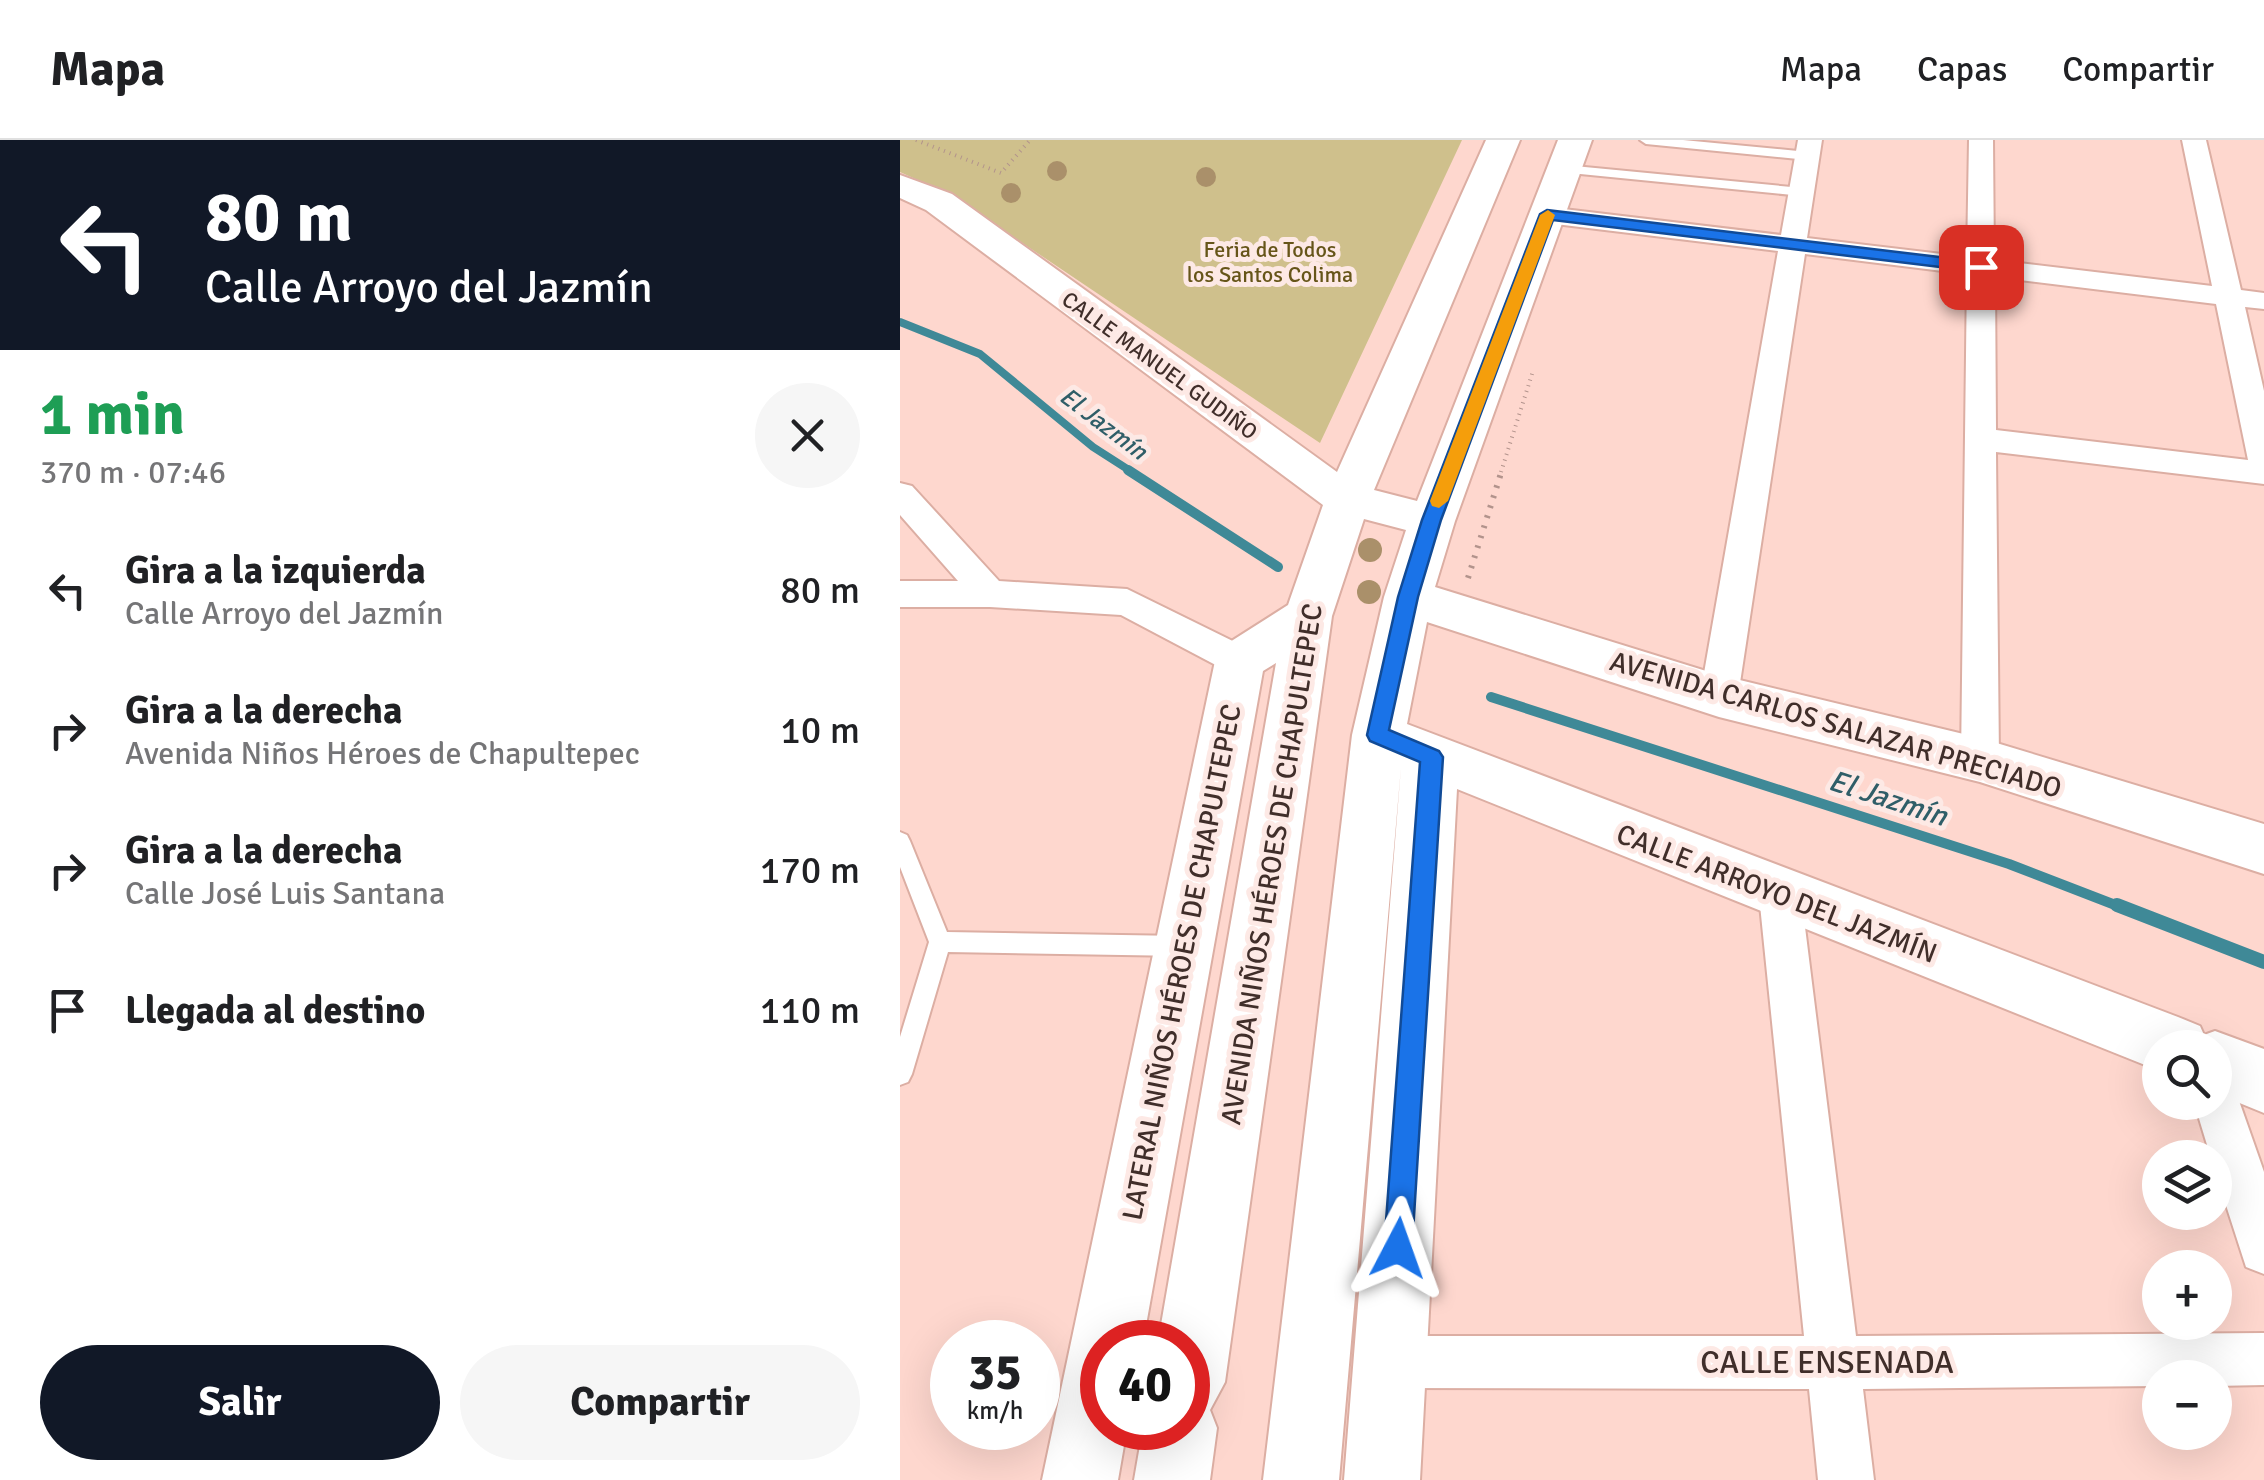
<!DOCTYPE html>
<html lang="es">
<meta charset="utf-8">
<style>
:root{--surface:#fff;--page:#f6f6f6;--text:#202124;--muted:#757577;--line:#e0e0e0;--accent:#111827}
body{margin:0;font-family:Signika,sans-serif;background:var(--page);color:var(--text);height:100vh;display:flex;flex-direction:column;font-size:38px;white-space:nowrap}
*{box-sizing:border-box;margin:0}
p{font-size:32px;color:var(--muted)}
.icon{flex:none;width:55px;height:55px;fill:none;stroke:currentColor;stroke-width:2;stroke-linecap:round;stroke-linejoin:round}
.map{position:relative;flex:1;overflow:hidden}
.drawer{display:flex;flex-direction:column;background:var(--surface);width:900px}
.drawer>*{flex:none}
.hud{background:#111827;color:#fff;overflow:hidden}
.controls{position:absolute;left:1242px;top:890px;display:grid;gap:20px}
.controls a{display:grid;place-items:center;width:90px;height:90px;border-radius:50%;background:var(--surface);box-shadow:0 10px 40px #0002;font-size:50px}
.speed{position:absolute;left:30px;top:1180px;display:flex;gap:20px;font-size:50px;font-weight:700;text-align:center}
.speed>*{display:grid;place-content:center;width:130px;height:130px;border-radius:50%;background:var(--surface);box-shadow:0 10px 40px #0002;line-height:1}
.speed small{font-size:25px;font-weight:400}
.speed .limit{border:15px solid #d22;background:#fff;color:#111}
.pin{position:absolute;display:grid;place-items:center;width:85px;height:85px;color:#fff;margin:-42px;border-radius:20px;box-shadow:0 5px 15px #0006}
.me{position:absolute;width:110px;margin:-55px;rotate:4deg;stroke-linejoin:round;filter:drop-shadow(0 0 8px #0008)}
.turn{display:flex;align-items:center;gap:35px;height:210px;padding:0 40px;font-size:45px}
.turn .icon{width:130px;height:130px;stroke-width:2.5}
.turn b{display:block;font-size:70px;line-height:85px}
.round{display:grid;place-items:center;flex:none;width:105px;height:105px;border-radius:52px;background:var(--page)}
.overview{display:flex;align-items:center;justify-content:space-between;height:170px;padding:0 40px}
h1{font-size:60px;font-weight:700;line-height:75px;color:#1e9e55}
.action{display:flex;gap:20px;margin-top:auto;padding:20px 40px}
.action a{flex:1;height:115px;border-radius:60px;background:var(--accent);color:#fff;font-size:40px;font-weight:700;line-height:115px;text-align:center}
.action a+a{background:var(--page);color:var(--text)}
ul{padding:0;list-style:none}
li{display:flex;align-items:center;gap:30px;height:140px;padding:0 40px}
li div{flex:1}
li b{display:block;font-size:38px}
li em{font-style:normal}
header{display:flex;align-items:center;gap:60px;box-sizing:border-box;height:140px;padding:0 50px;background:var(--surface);border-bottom:2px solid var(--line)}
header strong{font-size:48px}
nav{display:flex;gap:55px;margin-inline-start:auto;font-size:35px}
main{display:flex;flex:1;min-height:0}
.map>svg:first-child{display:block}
.green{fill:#cfc08c}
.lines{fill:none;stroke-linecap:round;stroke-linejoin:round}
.stream-far2{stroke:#3f8997;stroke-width:8}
.stream-far1{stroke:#3f8997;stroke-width:10}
.stream{stroke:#3f8997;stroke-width:14}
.lane-casing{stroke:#dcaea3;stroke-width:4}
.street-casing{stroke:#dcaea3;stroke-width:4}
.secondary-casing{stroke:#dcaea3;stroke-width:4}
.path-far1{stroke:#b2938c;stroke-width:4;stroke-dasharray:1 5;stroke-linecap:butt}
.path{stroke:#b2938c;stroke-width:6;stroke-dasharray:2.5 8;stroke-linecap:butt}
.lane{fill:#fff;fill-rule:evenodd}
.street{fill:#fff;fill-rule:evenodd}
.secondary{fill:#fff;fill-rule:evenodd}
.tree{fill:#aa906a}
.route{fill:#1a73e8;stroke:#114b97;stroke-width:2.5}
.slow{fill:#f59e0b}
.labels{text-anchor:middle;stroke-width:10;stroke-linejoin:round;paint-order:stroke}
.far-park-label{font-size:22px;fill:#665519;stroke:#fde9e5}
.far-street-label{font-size:22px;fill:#402e2a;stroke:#fde9e5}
.far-water-label{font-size:25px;font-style:italic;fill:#2f5e68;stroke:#fde9e5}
.street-label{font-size:28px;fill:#402e2a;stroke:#fde9e5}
.water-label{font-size:30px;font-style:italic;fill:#2f5e68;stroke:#fde9e5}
.near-street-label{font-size:32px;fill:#402e2a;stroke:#fde9e5}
</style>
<header>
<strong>Mapa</strong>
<nav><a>Mapa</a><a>Capas</a><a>Compartir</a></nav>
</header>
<main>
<section class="drawer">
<div class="hud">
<div class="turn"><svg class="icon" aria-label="left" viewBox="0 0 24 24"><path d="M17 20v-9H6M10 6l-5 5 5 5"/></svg><div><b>80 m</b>Calle Arroyo del Jazmín</div></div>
</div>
<div class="overview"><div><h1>1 min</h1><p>370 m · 07:46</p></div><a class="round"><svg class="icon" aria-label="close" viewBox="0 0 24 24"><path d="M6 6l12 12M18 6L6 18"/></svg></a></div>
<ul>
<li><svg class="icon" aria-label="left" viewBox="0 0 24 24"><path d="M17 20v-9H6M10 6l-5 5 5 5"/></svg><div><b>Gira a la izquierda</b><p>Calle Arroyo del Jazmín</p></div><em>80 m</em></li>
<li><svg class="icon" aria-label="right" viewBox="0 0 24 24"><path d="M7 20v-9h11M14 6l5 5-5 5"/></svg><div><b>Gira a la derecha</b><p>Avenida Niños Héroes de Chapultepec</p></div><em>10 m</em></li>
<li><svg class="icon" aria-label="right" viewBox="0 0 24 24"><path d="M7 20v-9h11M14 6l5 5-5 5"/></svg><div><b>Gira a la derecha</b><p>Calle José Luis Santana</p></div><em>170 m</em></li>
<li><svg class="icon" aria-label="arrive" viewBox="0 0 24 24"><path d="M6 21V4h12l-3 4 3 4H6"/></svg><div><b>Llegada al destino</b></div><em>110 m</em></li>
</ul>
<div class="action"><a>Salir</a><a>Compartir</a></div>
</section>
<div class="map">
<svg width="1364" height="1340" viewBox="0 0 1364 1340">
<rect width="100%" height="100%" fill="#fed7ce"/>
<path class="green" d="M0 0H562L420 303 51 55 0 32Z"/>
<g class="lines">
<path class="stream-far2" d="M0 182 80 214 193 307 232 332"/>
<g class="stream-far1">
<path d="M228 330 378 427"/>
<path d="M591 557 1109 724 1223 768"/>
</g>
<path class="stream" d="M1217 765 1364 822"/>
<g class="lane-casing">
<g id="lane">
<path d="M740 0H783L908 12 914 16 908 20 746 4Z"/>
<path d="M664 25 902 48 908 52 902 56 660 32V26Z"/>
<path d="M0 692 7 695 10 701 47 792 282 796 290 799 293 806 290 813 282 816 48 812 12 934 8 942 0 945V897L29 802 0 727Z"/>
</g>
</g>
<g class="street-casing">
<g id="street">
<path d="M898 0H922L907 98 1067 117 1069 0H1093L1094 120 1312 146 1282 0H1306L1341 150 1364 153V169L1345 167 1364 251V344L1096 312 1099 620 1094 631 1080 636 1066 631 1061 620 1067 134 905 114 838 556 832 567 819 571 806 567 800 556 878 111 647 83 634 75 647 67 881 95ZM1095 137 1316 164 1348 320 1096 290Z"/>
<path d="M0 343 12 346 99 441 227 449 353 511 358 521 353 531 340 535 327 531 221 475 90 467H0V441H58L0 375Z"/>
<path d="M880 736 895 742 901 755 956 1196 1364 1193V1245L1315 1246V1238H1260V1246L963 1249 974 1340H918L909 1249 490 1248 471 1241 464 1222 471 1203 490 1196H904L859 755 865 742Z"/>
<path d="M1315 931 1331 938 1364 1032V1134L1346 1127 1315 1031V1018H1311L1294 962H1315Z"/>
</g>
</g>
<g class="secondary-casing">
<path id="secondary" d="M586 0H620L474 350 517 361 658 0H692L555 381 535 447 819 535 1080 598 1364 684V734L1080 642 819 577 527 482 507 584 1278 877 1300 886 1304 895 1315 891 1364 909V973L1315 953V908H1260V931L557 649 520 1340H444L501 627 439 1340H363L452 595 484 457 506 390 464 379 432 476 325 1242 310 1270 317 1288 310 1340H234L243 1288H288V1202H258L376 523 363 531 243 1202H202V1288H227L218 1340H142L315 521 322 507 388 465 423 365 26 70 0 58V35L52 54 437 332Z"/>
</g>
<g class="path-far1">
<path d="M16 0 101 33 130 0"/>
<path d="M601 332 633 231"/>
</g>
<path class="path" d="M568 438 602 330"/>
<use href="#lane" class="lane"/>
<use href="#street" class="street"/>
<use href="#secondary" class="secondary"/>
</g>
<g class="tree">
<circle cx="157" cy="31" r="10"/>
<circle cx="306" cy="37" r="10"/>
<circle cx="111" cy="53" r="10"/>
<circle cx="470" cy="410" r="12"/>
<circle cx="469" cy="452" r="12"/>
</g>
<path class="route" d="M647 70 1081 122 1089 127 1081 132 653 80 541 380 518 457 489 590 539 611 543 617 512 1108 508 1119 498 1123 488 1119 484 1108 520 622 470 601 467 595 498 457 522 380 640 74Z"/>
<path class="slow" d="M648 70 655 75 548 361 539 368 532 366 530 361 640 75Z"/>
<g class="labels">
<g class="far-park-label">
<text x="370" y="117">Feria de Todos<tspan x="370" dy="25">los Santos Colima</tspan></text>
</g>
<g class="far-street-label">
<text transform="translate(260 225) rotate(36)" y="8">CALLE MANUEL GUDIÑO</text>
</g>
<g class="far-water-label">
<text transform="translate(204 283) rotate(37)" y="9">El Jazmín</text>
</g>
<g class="street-label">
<text transform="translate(936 584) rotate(16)" y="10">AVENIDA CARLOS SALAZAR PRECIADO</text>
<text transform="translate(371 724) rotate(-81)" y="10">AVENIDA NIÑOS HÉROES DE CHAPULTEPEC</text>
<text transform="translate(877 753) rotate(21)" y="10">CALLE ARROYO DEL JAZMÍN</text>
<text transform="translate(281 822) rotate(-79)" y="10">LATERAL NIÑOS HÉROES DE CHAPULTEPEC</text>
</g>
<g class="water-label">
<text transform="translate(988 658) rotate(18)" y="10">El Jazmín</text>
</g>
<g class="near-street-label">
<text x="927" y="1233">CALLE ENSENADA</text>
</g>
</g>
</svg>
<div class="controls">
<a><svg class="icon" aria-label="search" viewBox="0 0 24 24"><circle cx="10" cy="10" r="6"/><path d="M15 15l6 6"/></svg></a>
<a><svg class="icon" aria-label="layers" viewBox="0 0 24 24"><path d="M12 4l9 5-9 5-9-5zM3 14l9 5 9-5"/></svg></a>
<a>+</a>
<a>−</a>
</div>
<div class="speed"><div>35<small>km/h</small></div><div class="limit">40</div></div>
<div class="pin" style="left:1081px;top:127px;background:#d93025"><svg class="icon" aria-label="arrive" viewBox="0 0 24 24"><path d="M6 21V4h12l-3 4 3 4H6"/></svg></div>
<svg class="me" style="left:498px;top:1108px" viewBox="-20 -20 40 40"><path d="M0-17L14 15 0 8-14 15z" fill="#1a73e8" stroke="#fff" stroke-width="4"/></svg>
</div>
</main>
